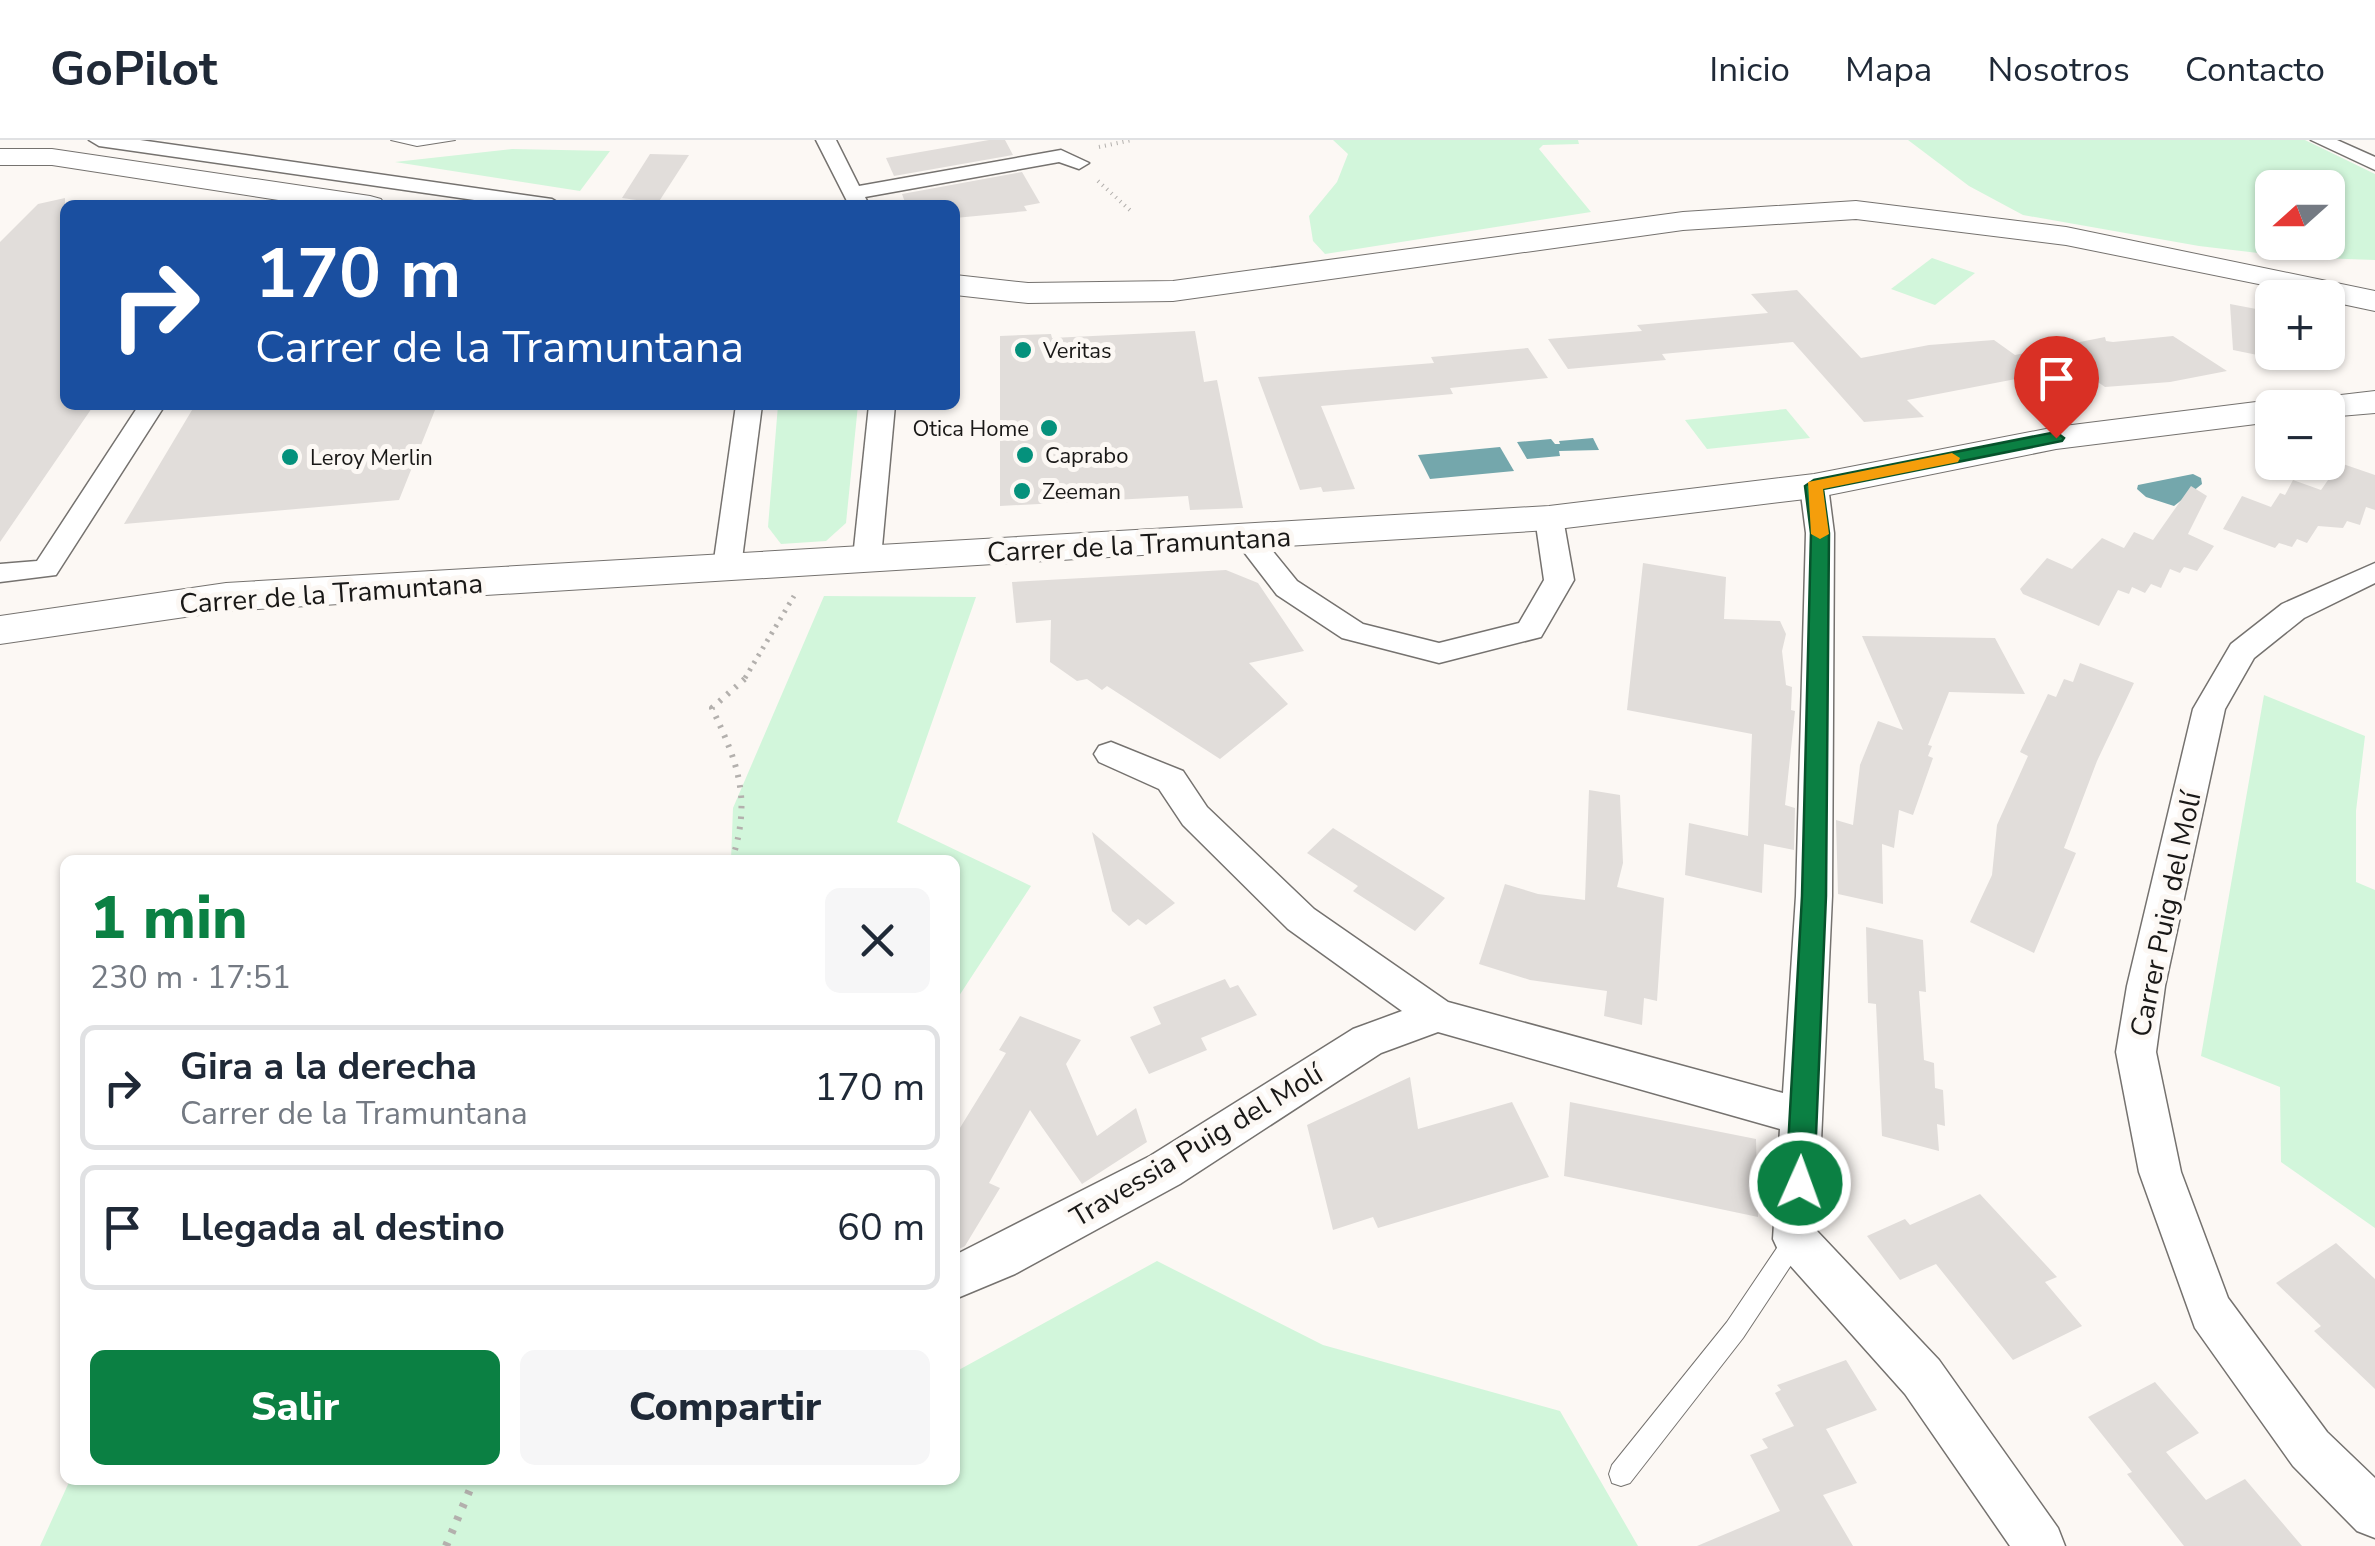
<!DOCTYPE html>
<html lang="es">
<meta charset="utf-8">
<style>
:root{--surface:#fff;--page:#f6f6f7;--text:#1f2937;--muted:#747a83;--line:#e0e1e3;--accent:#0b8043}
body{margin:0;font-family:"Nunito Sans",sans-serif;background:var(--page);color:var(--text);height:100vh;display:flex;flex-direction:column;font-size:38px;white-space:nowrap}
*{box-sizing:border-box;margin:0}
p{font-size:32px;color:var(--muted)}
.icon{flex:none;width:55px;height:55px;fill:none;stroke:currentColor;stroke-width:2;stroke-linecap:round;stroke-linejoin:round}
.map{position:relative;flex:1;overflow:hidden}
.sheet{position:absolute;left:60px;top:715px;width:900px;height:630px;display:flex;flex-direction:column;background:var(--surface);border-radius:15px;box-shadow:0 2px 8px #0004}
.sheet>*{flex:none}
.hud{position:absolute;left:60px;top:60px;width:900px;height:210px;border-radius:15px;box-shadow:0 2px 8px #0004;background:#1a4fa0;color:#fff;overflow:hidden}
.needle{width:65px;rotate:249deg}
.fabs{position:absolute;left:2255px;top:30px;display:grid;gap:20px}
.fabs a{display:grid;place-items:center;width:90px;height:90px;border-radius:15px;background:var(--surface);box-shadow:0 2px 8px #0004;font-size:50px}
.pin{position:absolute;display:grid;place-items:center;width:85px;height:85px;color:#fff;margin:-102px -42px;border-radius:50% 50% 50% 0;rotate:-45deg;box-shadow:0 0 10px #0007}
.pin .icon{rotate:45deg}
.me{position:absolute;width:110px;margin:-55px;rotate:2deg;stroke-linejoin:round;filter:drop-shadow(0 0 8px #0008)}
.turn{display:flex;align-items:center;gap:35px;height:210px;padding:0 30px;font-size:45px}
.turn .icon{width:130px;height:130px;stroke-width:2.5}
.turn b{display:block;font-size:70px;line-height:85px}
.round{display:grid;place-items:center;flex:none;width:105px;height:105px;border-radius:15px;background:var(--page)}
.summary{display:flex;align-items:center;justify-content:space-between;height:170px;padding:0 30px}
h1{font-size:60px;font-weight:800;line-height:75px;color:var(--accent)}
.cta{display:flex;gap:20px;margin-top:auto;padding:20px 30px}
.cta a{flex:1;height:115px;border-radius:15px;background:var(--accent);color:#fff;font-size:40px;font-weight:800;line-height:115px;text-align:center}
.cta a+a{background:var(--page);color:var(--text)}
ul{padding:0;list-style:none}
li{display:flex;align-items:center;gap:30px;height:125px;margin:0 20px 15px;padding:0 10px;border:5px solid var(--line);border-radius:15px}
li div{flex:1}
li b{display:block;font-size:38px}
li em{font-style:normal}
header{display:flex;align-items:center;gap:60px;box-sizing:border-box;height:140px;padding:0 50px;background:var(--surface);border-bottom:2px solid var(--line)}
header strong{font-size:48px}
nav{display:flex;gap:55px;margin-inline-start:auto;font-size:35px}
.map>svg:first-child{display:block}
.green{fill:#d2f6db;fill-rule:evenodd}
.water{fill:#74a7ac}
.building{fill:#e1ddda}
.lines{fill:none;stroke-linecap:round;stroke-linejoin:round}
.service-casing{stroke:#75726f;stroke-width:2}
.minor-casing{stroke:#75726f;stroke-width:3}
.secondary-casing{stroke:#75726f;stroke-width:2}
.path-far3{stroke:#b3b0ad;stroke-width:4;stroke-dasharray:1 5;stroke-linecap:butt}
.path-far2{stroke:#b3b0ad;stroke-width:5;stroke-dasharray:2.5 6;stroke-linecap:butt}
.path-far1{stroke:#b3b0ad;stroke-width:6;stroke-dasharray:2.5 8;stroke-linecap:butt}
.path{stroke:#b3b0ad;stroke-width:8;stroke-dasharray:4 10;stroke-linecap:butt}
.service{fill:#fff;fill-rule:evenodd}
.minor{fill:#fff;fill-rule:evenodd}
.secondary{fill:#fff;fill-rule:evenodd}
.route{fill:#0b8043;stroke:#07532c;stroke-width:2.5}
.slow{fill:#f59e0b}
.poi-dot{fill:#05917c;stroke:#fcf8f4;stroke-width:4}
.labels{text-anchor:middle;stroke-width:10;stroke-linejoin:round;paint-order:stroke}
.far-poi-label{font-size:22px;fill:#191817;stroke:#fcf8f4;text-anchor:start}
.street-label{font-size:28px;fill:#191817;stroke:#fcf8f4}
</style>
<header>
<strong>GoPilot</strong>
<nav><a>Inicio</a><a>Mapa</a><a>Nosotros</a><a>Contacto</a></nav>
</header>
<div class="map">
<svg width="2375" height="1406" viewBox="0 0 2375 1406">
<rect width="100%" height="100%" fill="#fcf8f4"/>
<g class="green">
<path d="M1333 0H1578L1579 4 1543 5 1539 9 1591 72 1325 114 1313 101 1309 76 1337 42 1348 14Z"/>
<path d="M1908 0H2305L2375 34V120L2292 117 2199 106 2023 75 1969 46ZM2272 48H2328V102H2272Z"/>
<path d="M512 9 610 11 580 51 395 22Z"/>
<path d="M1932 118 1975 133 1935 165 1891 149Z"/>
<path d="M778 265H858L846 383 826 401 781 404 768 387Z"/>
<path d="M1786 269 1810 298 1707 309 1685 280Z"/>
<path d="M824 456 976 457 897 682 1031 746 955 862V720H731L733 668Z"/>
<path d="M2264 555 2365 596 2356 671V742L2375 750V1088L2281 1022 2280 947 2201 916Z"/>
<path d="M1157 1121 1323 1205 1560 1271 1638 1406H40L70 1340H955V1232Z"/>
</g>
<g class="water">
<path d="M1593 298 1599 310 1559 311 1560 316 1527 319 1517 302 1551 299 1555 304H1560L1559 301Z"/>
<path d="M1500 307 1514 331 1430 339 1418 315Z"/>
<path d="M2193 334 2201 338 2202 344 2174 366 2146 357 2137 349 2138 345Z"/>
</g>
<g class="building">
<path d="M989 0H1005L1013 15 894 36 886 18Z"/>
<path d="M650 14 689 15 658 63 622 58Z"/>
<path d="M1022 32 1040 63 1024 66 1027 71 955 78V65H906L902 54Z"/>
<path d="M65 58V265H94L0 402V102L38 64Z"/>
<path d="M1797 150 1861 218 1929 205 1994 200 2015 215 2105 197 2106 201 2113 202 2173 196 2227 231 2170 242 2105 247 2082 231 2028 243 2021 238 1907 260 1924 277 1864 282 1793 202 1662 214 1666 220 1568 229 1548 199 1642 191 1637 185 1768 173 1751 154Z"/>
<path d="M2230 164 2272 172V218L2233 210Z"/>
<path d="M1195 191 1204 242 1217 240 1243 368 1190 370 1188 356 1000 366V196L1051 194 1052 198Z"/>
<path d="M1528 208 1548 238 1450 248 1453 254 1321 266 1355 349 1323 352 1321 347 1300 350 1258 237 1434 223 1431 217Z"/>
<path d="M195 265H437L399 360 124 384Z"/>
<path d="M2340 323 2375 335V370L2366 367 2360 385 2347 381 2343 388 2318 386 2307 403 2297 399 2292 407 2279 403 2275 408 2223 389 2242 356 2271 367 2280 353 2285 355 2293 340 2321 350Z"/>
<path d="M2191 346 2207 356 2188 394 2214 406 2197 431 2184 427 2180 433 2170 429 2161 448 2151 444 2145 453 2132 447 2129 454 2118 450 2099 486 2023 454 2020 449 2047 418 2072 429 2102 398 2124 408 2134 392 2153 400Z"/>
<path d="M1643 423 1726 437 1724 479 1780 481 1786 494 1782 511 1786 545 1792 547 1791 570 1795 571 1785 665 1795 668 1794 710 1764 704 1762 753 1685 735 1689 683 1748 696 1752 594 1627 570Z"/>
<path d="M1226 430 1258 443 1304 511 1249 523 1288 564 1220 619 1107 546 1102 550 1087 539 1077 541 1050 522 1051 480 1016 483 1012 442Z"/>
<path d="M1862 496 1995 498 2025 554 1949 552 1928 605 1932 606 1928 616 1933 618 1913 675 1899 670 1894 708 1882 704 1883 764 1838 754 1836 680 1853 685 1860 625 1878 581 1903 590Z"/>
<path d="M2080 523 2134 543 2097 621 2064 708 2076 713 2034 813 1970 782 1992 735 1997 685 2028 616 2020 612 2048 554 2056 557 2064 539 2073 542Z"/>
<path d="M1589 650 1620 655 1623 723 1617 747 1664 758 1657 861 1644 858 1642 885 1604 876 1607 851 1530 840 1479 824 1505 744 1538 754 1585 760Z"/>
<path d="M1333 688 1445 758 1415 791 1353 751 1358 746 1307 713Z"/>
<path d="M1092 692 1175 763 1146 785 1138 779 1129 786 1112 771Z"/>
<path d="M1866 787 1923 800 1926 852 1919 851 1924 920 1934 923 1935 948 1943 950 1945 986 1937 984 1939 1011 1882 996 1876 864 1868 863Z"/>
<path d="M1225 839 1230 848 1238 845 1257 875 1201 898 1207 910 1149 934 1130 897 1161 884 1153 867Z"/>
<path d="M1020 876 1081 900 1066 924 1097 996 1136 968 1147 1002 1082 1044 1030 970 989 1043 1000 1048 965 1106 955 1111V996L1006 913 999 910Z"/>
<path d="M1410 937 1418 989 1512 962 1549 1037 1378 1088 1373 1077 1333 1090 1307 985Z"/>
<path d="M1570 962 1756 999 1758 1077 1564 1036Z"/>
<path d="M1980 1054 2057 1137 2045 1142 2082 1186 2013 1220 1936 1124 1900 1140 1867 1096 1905 1079 1910 1085Z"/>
<path d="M2336 1103 2375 1139V1249L2314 1191 2321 1186 2276 1143Z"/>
<path d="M1846 1220 1877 1270 1826 1289 1857 1343 1823 1355 1853 1406H1697L1780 1371 1750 1315 1768 1308 1762 1299 1794 1286 1775 1253 1781 1250 1777 1245Z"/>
<path d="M2155 1242 2199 1293 2166 1312 2206 1360 2245 1339 2302 1406H2184L2127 1334 2132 1332 2088 1277Z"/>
</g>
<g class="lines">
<g class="service-casing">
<g id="service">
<path d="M391 0H455L417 6Z"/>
<path d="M1795 1089 1803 1093 1806 1100 1803 1107 1743 1198 1630 1343 1621 1346 1612 1343 1609 1334 1612 1325 1727 1182 1787 1093Z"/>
</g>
</g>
<g class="minor-casing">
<g id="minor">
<path d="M89 0H140L552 59 562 65H509L99 6Z"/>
<path d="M816 0H836L859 46 1061 10 1089 23 1079 29 1059 22 865 57 869 65H849Z"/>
<path d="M2311 0H2337L2375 17V30Z"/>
<path d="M139 265H165L56 435 0 442V424L37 421Z"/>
<path d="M736 265H762L741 427 737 433H717L713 427Z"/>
<path d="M869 265H895L881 418 877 424H857L853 418Z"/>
<path d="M1814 338 1828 346 1834 393 1832 756 1817 1091 1939 1220 2058 1388 2065 1406H2010L1905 1254 1780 1114 1773 1099 1780 989 1438 892 1381 913 1180 1044 1015 1134 955 1159V1115L1150 1016 1353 889 1402 871 1288 789 1183 685 1159 649 1099 622 1094 614 1099 606 1111 602 1183 631 1207 667 1314 769 1448 862 1783 953 1796 756 1806 393 1800 346Z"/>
<path d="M1549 370 1563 378 1574 440 1541 497 1439 523 1342 498 1277 455 1234 399 1238 393H1258L1297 441 1363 484 1439 503 1519 483 1544 440 1535 378Z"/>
<path d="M2375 423V443L2304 478 2254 518 2225 569 2165 846 2156 912 2181 1032 2228 1158 2327 1292 2375 1338V1398L2357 1391 2293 1326 2195 1188 2139 1032 2116 912 2127 846 2193 569 2231 504 2282 464Z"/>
</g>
</g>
<g class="secondary-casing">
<g id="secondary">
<path d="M0 9H52L370 56 381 59 385 65H311L52 25H0Z"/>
<path d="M1856 61 2066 87 2375 151V171L2328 161V158L2066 105 1856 79 1683 90 1173 161 1028 163 955 155V135L1028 143 1173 141 1683 72Z"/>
<path d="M2375 251V273L2328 277V268H2293L2298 260Z"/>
<path d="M2272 260 2288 268H2272V282L2056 309 1814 358 1549 390 226 471 0 504V476L226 443 1549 366 1814 334 2056 287Z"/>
</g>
</g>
<g class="path-far3">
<path d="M1099 7 1132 0"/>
<path d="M1098 41 1133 73"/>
</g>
<path class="path-far2" d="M745 538 794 456"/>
<path class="path-far1" d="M732 720C752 658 738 624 712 568L748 536"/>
<path class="path" d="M446 1406 474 1340"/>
<use href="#service" class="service"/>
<use href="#minor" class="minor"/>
<use href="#secondary" class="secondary"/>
</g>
<path class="route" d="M2056 292 2064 298 2062 301 1823 349 1829 393 1826 756 1814 1043 1810 1052 1800 1056 1790 1052 1786 1043 1802 756 1811 393 1805 346 1814 340Z"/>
<path class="slow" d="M1952 313 1960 318 1958 322 1823 349 1829 394 1820 399 1811 394 1808 342Z"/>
<g class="poi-dot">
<circle cx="1023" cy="210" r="10"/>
<circle cx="1049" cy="288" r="10"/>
<circle cx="1025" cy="315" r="10"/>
<circle cx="290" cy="317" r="10"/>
<circle cx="1022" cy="351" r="10"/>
</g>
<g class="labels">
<g class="far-poi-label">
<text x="1043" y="218">Veritas</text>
<text x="1029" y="296" text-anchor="end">Otica Home</text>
<text x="1045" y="323">Caprabo</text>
<text x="310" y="325">Leroy Merlin</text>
<text x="1042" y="359">Zeeman</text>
</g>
<g class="street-label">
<text transform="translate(1139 404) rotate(-3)" y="10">Carrer de la Tramuntana</text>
<text transform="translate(331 453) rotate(-4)" y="10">Carrer de la Tramuntana</text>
<text transform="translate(2165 774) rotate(-78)" y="10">Carrer Puig del Molí</text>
<text transform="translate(1196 1005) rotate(-31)" y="10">Travessia Puig del Molí</text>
</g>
</g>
</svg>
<div class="fabs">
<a><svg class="needle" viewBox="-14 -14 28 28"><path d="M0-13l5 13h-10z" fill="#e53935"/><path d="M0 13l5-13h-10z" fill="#747a83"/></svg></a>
<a>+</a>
<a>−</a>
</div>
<div class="pin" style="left:2056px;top:298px;background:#d93025"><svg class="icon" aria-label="arrive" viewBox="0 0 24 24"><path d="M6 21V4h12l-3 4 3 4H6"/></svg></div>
<svg class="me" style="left:1800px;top:1043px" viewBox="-20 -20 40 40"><circle r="17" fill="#0b8043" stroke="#fff" stroke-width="3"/><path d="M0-11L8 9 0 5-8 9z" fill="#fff"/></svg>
<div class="hud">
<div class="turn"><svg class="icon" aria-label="right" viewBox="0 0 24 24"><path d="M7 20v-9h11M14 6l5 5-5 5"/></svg><div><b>170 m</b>Carrer de la Tramuntana</div></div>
</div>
<section class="sheet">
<div class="summary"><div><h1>1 min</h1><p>230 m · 17:51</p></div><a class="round"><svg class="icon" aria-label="close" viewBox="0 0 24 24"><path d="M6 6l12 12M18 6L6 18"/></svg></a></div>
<ul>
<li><svg class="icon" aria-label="right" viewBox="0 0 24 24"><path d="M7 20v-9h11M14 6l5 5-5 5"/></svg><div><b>Gira a la derecha</b><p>Carrer de la Tramuntana</p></div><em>170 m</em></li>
<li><svg class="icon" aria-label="arrive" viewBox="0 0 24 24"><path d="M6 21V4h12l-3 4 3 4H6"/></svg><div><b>Llegada al destino</b></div><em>60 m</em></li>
</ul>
<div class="cta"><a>Salir</a><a>Compartir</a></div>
</section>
</div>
